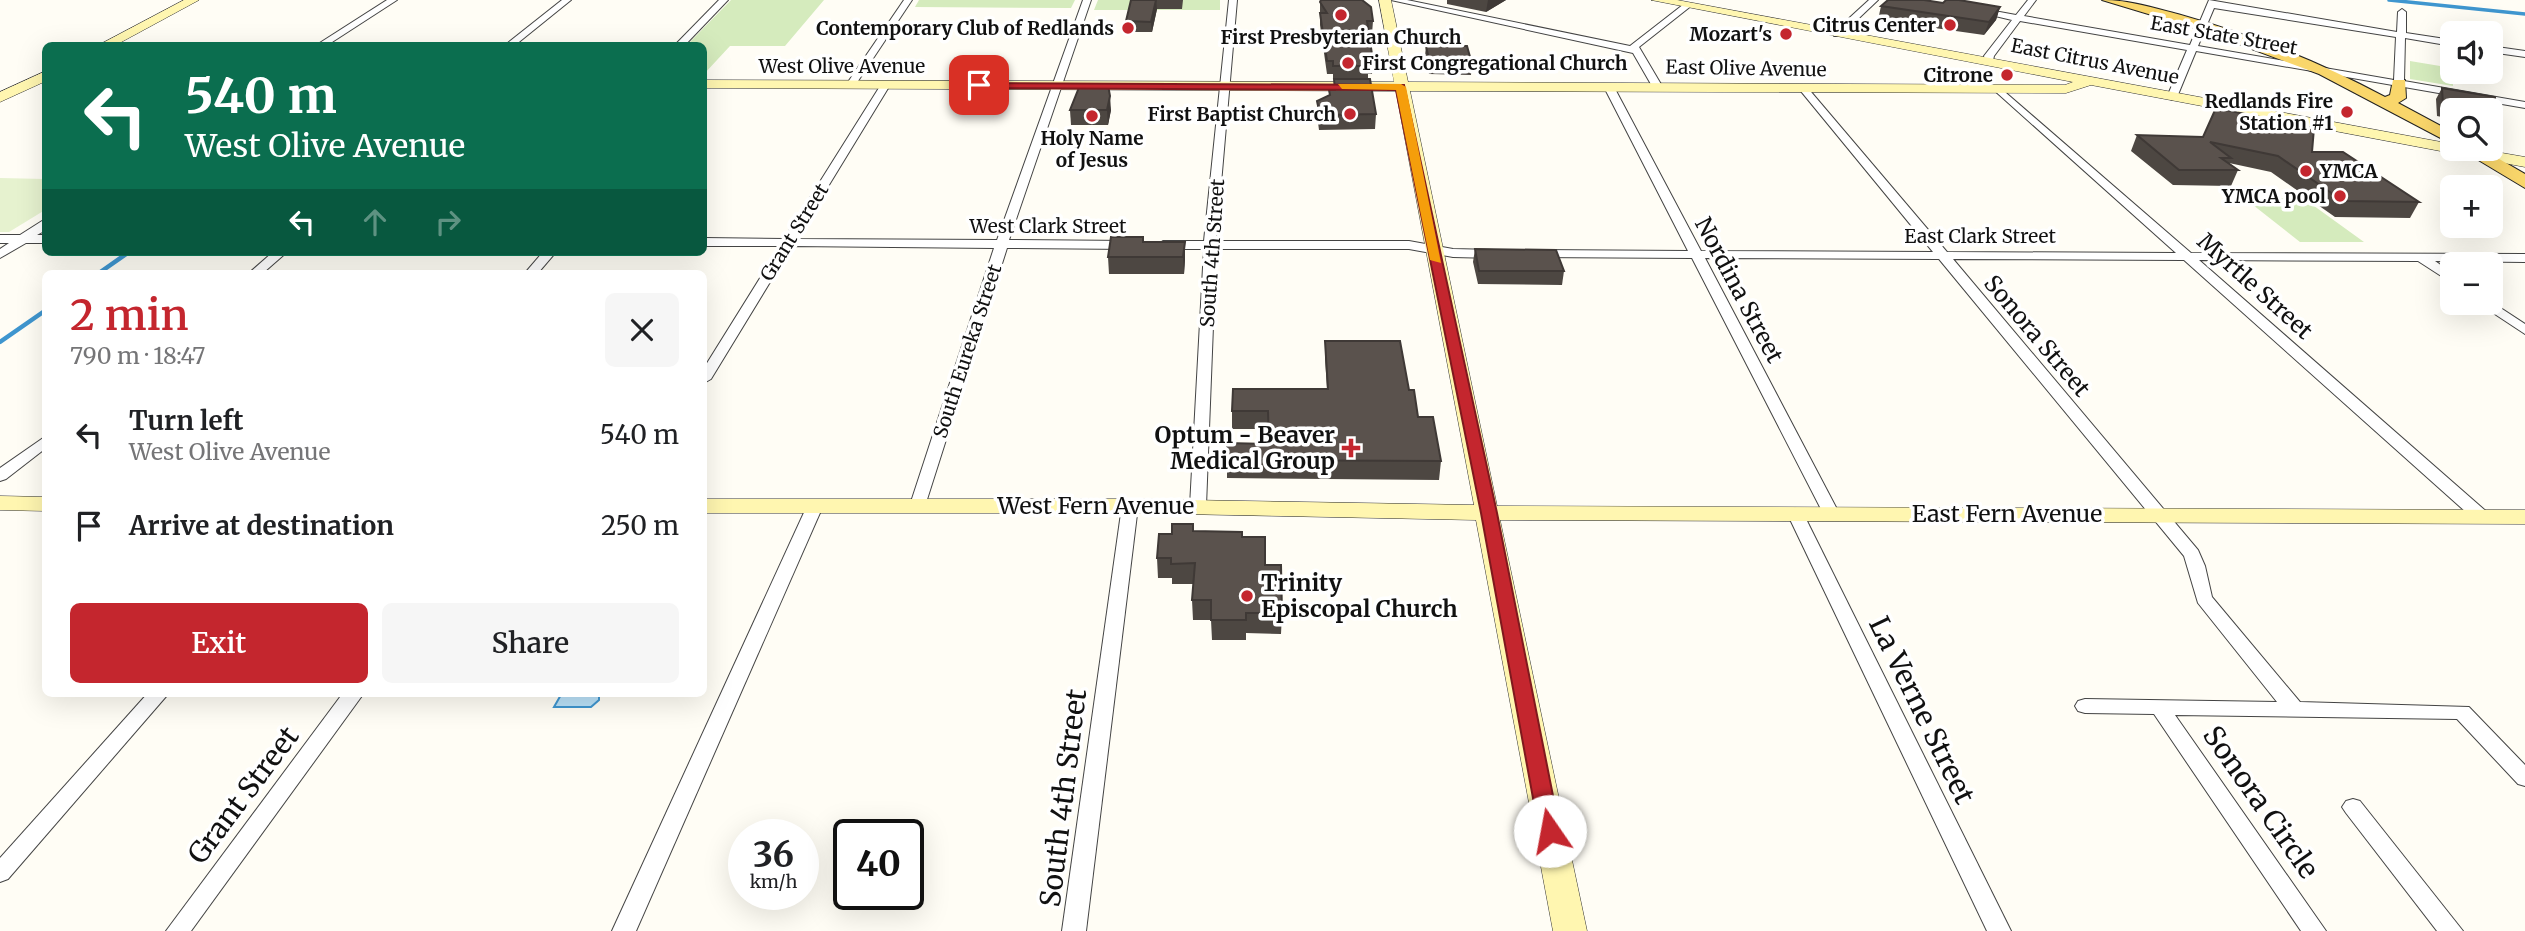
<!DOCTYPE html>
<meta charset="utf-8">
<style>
:root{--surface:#fff;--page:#f6f6f6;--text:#202124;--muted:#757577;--accent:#c4262e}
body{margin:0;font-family:Merriweather,serif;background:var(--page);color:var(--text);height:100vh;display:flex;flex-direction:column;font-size:26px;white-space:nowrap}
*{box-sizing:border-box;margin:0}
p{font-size:23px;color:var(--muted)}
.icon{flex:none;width:38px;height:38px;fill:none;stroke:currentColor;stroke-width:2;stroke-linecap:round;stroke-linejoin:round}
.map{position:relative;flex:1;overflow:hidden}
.details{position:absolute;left:42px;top:270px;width:665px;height:427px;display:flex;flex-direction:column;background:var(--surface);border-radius:10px;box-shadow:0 7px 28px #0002}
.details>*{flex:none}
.guide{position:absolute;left:42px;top:42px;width:665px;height:214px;border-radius:10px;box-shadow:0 7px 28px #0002;background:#0b6e4f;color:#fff;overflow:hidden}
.buttons{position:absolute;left:2440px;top:21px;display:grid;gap:14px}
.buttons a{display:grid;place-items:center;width:63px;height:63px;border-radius:10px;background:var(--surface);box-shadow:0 7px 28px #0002;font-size:35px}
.speed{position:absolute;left:728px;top:819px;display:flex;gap:14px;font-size:35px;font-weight:700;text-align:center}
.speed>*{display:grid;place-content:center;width:91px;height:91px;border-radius:50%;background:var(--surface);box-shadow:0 7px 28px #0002;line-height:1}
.speed small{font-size:18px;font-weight:400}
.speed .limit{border:4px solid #111;border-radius:10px;background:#fff;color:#111}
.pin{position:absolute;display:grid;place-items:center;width:60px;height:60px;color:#fff;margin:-30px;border-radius:14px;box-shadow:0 4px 10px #0006}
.me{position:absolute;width:77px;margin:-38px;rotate:348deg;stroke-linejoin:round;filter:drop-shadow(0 0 5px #0008)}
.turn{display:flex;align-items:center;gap:24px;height:147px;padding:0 28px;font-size:32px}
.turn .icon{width:91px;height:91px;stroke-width:2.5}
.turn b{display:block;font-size:49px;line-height:60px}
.lanes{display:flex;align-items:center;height:66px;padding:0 28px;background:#0003;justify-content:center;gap:35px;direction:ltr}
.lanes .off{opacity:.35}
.round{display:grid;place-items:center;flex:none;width:74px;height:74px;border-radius:10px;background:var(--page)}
.head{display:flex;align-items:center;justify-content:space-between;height:119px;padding:0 28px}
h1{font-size:42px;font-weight:600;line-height:52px;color:var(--accent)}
.cta{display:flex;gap:14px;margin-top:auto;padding:14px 28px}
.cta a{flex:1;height:80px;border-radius:10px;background:var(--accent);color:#fff;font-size:28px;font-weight:600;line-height:80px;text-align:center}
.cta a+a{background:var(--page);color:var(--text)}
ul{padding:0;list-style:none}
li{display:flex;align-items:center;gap:21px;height:91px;padding:0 28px}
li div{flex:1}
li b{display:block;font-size:26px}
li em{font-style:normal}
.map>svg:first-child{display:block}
.green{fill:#d5ebbd}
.pitch{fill:#e6f2cf}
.water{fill:#b9e0f7;stroke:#3f96cf;stroke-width:2}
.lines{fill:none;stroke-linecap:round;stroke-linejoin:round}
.stream-far1{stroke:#3f96cf;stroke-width:3.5}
.stream{stroke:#3f96cf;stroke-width:4.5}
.street-casing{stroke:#444;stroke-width:2}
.secondary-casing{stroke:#333;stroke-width:1}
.primary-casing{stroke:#222;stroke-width:2}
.street{fill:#fff;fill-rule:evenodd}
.secondary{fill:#fff6b0;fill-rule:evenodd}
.primary{fill:#f9d66b;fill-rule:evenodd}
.wall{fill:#4d4742}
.shaded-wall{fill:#3f3936}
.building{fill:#5a524d;stroke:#3f3936;stroke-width:2}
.route{fill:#c4262e;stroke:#7f191e;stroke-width:2}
.slow{fill:#f59e0b}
.poi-dot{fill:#c4262e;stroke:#fff;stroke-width:2.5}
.labels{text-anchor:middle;stroke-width:7;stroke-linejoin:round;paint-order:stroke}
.far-poi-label{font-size:19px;font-weight:bold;fill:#111;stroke:#fff;text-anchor:end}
.far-street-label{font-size:19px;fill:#111;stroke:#fff}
.street-label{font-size:23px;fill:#111;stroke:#fff}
.poi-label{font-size:23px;font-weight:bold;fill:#111;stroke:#fff;text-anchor:end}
.near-street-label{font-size:28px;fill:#111;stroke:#fff}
</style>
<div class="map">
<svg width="2525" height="931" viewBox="0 0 2525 931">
<rect width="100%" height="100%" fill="#fffdf5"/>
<g class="green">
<path d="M731 0H824L785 46H730L704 74V46H686Z"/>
<path d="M919 0H1075L1071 8 915 7Z"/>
<path d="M1098 0H1220V10H1094Z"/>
<path d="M2410 61 2452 68 2453 86 2410 79Z"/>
<path d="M2246 198H2303L2364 242H2300L2253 205 2261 204Z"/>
</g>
<path class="pitch" d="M0 178 45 179V210L9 232H0Z"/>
<path class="water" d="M562 693H599V700L591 707H554Z"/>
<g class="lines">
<path class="stream-far1" d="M2389 0 2525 14"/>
<g class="stream">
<path d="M99 273 129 252"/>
<path d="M0 342 46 310"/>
</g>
<g class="street-casing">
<g id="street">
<path d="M387 0H397L326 46H315Z"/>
<path d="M562 0H571L514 46H504Z"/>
<path d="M719 0H728L684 46H674Z"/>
<path d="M904 0H912L854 87H848L846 85Z"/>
<path d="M1083 0H1091L1009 240 1130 241 1136 245 1130 249 1007 248 924 509H912L910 505 994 248 792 246 711 379 704 383V368L780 246H704V238L784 239 882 83 890 85 796 239 997 240Z"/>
<path d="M1229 0H1237L1216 241H1409L1453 249 1494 250 1500 254 1494 258 1453 257 1409 249H1216L1206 506 1198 511 1190 506 1204 249H1163L1157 245 1163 241H1204Z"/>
<path d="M1391 0H1407L1630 46 1684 4 1691 6 1639 47 1662 86 1657 89 1652 86 1633 53Z"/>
<path d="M1869 0H1878L1840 36H1834V32Z"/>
<path d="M2028 0H2036L2024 16 2190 45 2209 0 2397 32 2398 12 2402 9 2406 12V33L2452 40V46L2405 38 2404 81 2525 102V108L2196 51 2177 97 2172 100 2167 97 2187 50 2020 21 1994 56 1992 64H1986L1984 56 2012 20 1974 11 1978 8 2016 15ZM2214 8 2396 37 2394 80 2198 46Z"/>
<path d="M2490 46 2525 51V57L2490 52Z"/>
<path d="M1609 84 1614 87 1701 251 1933 252 1800 90V86H1806L1947 252 2176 253 1995 91 1993 89 1998 86 2191 253 2525 254V262L2435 261 2452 273V283L2418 261 2199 260 2488 513 2490 517 2488 521H2476L2184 260 1953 259 2198 550 2205 566 2212 597 2300 702 2469 707 2525 765V786L2518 784 2457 719 2175 715 2326 931H2301L2154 714 2085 713 2078 711 2075 706 2078 701 2085 699 2277 702 2198 603 2184 556 1939 259 1705 258 1839 513 1831 518 1823 513 1692 258 1533 257 1531 254 1537 250 1688 251 1604 87Z"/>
<path d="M42 221H46V230L37 235H46V243H26L0 258V249L9 243H0V235H20Z"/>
<path d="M273 252H287L263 273H249Z"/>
<path d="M543 252H556L538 273H525Z"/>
<path d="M2490 301 2525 324V334L2478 303H2490Z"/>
<path d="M46 436V448L6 479 0 481V468Z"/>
<path d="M815 501 823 506 636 931H612L807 506Z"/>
<path d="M1130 501 1138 506 1086 931H1062L1122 506Z"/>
<path d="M1795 508 1803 513 2011 931H1987L1787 513Z"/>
<path d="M148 693H169L8 879 0 882V858Z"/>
<path d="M343 693H364L191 931H166Z"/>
<path d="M2353 799 2360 801 2463 931H2437L2346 813 2342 807 2346 801Z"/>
</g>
</g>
<g class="secondary-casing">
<g id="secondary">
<path d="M184 0H199L114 46H97Z"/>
<path d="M1379 0H1391L1408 82 2065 85 2073 82 1651 0H1677L2452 144V149H2479L2525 157V167L2091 85 2066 93 1410 91 1497 506 2525 510V524L1500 520 1587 931H1553L1476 520 1130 513H704V499H1130L1474 505 1396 91 704 88V80L1394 82Z"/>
<path d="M46 71V81L0 102V92Z"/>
<path d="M0 496 46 497V511L0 510Z"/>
</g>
</g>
<g class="primary-casing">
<g id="primary">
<path d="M2102 0C2130 0 2154 8 2181 15 2252 35 2320 62 2385 97L2390 95 2393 80H2405L2406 98 2398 103 2452 132V144L2319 74 2198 29Z"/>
<path d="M2460 149H2482L2525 174V188Z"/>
</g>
</g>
<use href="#street" class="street"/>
<use href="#secondary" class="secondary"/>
<use href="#primary" class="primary"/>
</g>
<g class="wall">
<path d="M1131 0H1183L1182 9H1157L1152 32H1126V21Z"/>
<path d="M1447 0H1506L1486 12 1447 4Z"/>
<path d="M1320 2 1373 21 1372 34H1369L1373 61 1372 74H1368V79L1376 114 1375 129 1319 130 1317 115V101L1329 96V90H1334V79H1333V74H1327L1320 25Z"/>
<path d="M1943 3 2000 7 1996 20 1984 35 1878 20 1881 6Z"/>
<path d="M1426 46 1472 64 1471 75 1429 74 1425 56Z"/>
<path d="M2442 88 2495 97 2496 114 2490 126V110H2452V119L2437 116 2436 99Z"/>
<path d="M1070 110H1111L1108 125H1071Z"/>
<path d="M2137 135 2203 137 2312 152 2419 202 2410 218 2335 217 2271 172 2229 163 2238 170 2231 186 2173 185 2131 151Z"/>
<path d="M1143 237 1144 242H1185V259L1184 274H1109L1108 257Z"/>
<path d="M1475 249 1564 271 1562 285 1478 284 1473 262Z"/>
<path d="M1325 341 1409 390 1418 417 1441 461 1439 480 1227 478V460L1268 444V429H1232V411L1327 389 1325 358Z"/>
<path d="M1193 524 1194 531 1242 537 1265 565 1282 613 1281 634 1246 633V640H1212L1211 620H1193L1192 600 1193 584H1172V578H1158L1157 558 1172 534Z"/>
</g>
<g class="shaded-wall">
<path d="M1156 0 1157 9 1152 32 1151 22Z"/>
<path d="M1488 0H1506L1486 12Z"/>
<path d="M2000 7 1996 20 1984 35 1989 22Z"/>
<path d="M1110 96 1111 110 1108 125 1107 110Z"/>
<path d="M1185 242V259L1184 274 1183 257Z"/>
</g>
<g class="building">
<path d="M1131 0H1156L1151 22 1126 21Z"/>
<path d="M1321 0H1362L1371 7 1373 21H1367L1373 61H1368V66H1333V61H1327L1320 13H1327L1320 2Z"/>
<path d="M1888 0H1924L1943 3 1946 0H1959L2000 7 1989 22 1881 6Z"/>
<path d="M1426 46H1467L1472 64H1430Z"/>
<path d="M1334 79H1370L1376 114 1320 115 1317 101 1330 95 1329 90H1335Z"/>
<path d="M1080 85H1108L1110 96 1107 110H1070Z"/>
<path d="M2442 88 2495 97 2496 114 2490 113V110H2472L2443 105Z"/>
<path d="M2216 108 2314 128 2312 152H2343L2419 202 2343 201 2278 156 2210 142 2231 158H2221L2238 170H2179L2137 135 2203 137Z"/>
<path d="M1111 237H1143V242H1185L1183 257H1108Z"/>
<path d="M1475 249 1556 250 1564 271H1479Z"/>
<path d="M1325 341H1400L1409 390H1414L1418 417H1433L1441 461 1227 460V443L1269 444 1268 411H1232L1233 389H1328Z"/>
<path d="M1172 524H1193V531L1242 532V537H1265V565H1281L1282 613H1246V620H1211V600H1192L1195 563 1171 564V558H1157L1159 534H1172Z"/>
</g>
<path class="route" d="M976 83 1404 85 1497 513 1560 831 1557 837 1550 840 1542 837 1539 831 1481 513 1396 90 979 88Z"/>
<path class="slow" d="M1338 84H1401L1406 87 1441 263 1430 260 1396 90 1342 89Z"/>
<g class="poi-dot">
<circle cx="1341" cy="15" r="7"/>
<circle cx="1950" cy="25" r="7"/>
<circle cx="1128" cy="28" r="7"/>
<circle cx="1786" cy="34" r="7"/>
<circle cx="1348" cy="63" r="7"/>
<circle cx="2007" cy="75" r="7"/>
<circle cx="2347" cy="112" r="7"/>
<circle cx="1350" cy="114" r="7"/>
<circle cx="1092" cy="116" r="7"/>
<circle cx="2306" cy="171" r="7"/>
<circle cx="2340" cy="196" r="7"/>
<path d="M1347.5 437.5h7v7h7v7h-7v7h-7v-7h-7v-7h7z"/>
<circle cx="1247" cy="596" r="7"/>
</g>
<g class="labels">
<g class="far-poi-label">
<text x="1936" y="32">Citrus Center</text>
<text x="1114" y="35">Contemporary Club of Redlands</text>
<text x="1772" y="41">Mozart's</text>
<text x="1341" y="44" text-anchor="middle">First Presbyterian Church</text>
<text x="1362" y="70" text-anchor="start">First Congregational Church</text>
<text x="1993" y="82">Citrone</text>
<text x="2333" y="108">Redlands Fire<tspan x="2333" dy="22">Station #1</tspan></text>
<text x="1336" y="121">First Baptist Church</text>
<text x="1092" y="145" text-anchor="middle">Holy Name<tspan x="1092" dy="22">of Jesus</tspan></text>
<text x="2320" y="178" text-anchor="start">YMCA</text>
<text x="2326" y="203">YMCA pool</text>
</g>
<g class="far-street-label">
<text transform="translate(2224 35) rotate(10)" y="7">East State Street</text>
<text transform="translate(2095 61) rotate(11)" y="7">East Citrus Avenue</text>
<text x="842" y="73">West Olive Avenue</text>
<text transform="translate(1746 68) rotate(1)" y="7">East Olive Avenue</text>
<text x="1048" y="233">West Clark Street</text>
<text transform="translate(794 232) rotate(-58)" y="7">Grant Street</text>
<text x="1980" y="243">East Clark Street</text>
<text transform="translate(1212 253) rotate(-86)" y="7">South 4th Street</text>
<text transform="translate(967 351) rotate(-72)" y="7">South Eureka Street</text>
</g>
<g class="street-label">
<text transform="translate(2255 286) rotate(42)" y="8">Myrtle Street</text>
<text transform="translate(1739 290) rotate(62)" y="8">Nordina Street</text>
<text transform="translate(2037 336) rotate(50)" y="8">Sonora Street</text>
<text x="1096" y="514">West Fern Avenue</text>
<text x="2007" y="522">East Fern Avenue</text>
</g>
<g class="poi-label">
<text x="1335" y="443">Optum - Beaver<tspan x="1335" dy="26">Medical Group</tspan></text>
<text x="1261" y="591" text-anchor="start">Trinity<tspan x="1261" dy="26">Episcopal Church</tspan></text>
</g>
<g class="near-street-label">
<text transform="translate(1922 710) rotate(64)" y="10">La Verne Street</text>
<text transform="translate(243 795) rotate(-53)" y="10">Grant Street</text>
<text transform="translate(1063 798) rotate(-83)" y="10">South 4th Street</text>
<text transform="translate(2261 802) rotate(55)" y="10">Sonora Circle</text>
</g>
</g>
</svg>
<div class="buttons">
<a><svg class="icon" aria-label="sound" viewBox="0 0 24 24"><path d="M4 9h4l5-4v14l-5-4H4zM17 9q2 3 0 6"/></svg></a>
<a><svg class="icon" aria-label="search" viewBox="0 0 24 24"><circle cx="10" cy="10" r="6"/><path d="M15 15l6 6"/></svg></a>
<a>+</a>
<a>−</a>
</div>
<div class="speed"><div>36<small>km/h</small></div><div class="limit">40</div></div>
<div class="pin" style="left:979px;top:85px;background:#d93025"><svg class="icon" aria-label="arrive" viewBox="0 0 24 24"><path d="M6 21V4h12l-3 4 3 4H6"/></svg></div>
<svg class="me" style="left:1550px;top:831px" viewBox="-20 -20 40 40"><circle r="19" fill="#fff"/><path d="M0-13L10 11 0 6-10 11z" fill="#c4262e"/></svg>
<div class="guide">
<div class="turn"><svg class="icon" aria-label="left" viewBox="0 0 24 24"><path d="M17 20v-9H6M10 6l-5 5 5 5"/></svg><div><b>540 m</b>West Olive Avenue</div></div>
<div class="lanes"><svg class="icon" aria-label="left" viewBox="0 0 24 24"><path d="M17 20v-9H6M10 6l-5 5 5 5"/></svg><svg class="icon off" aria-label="ahead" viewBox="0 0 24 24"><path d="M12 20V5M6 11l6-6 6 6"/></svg><svg class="icon off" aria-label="right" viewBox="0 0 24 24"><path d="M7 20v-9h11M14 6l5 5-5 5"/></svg></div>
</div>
<section class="details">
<div class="head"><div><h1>2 min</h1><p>790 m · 18:47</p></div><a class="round"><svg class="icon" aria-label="close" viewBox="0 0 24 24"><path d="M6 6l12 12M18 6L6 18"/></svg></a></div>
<ul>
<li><svg class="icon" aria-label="left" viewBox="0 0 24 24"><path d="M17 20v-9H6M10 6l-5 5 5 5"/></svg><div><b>Turn left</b><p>West Olive Avenue</p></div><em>540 m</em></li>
<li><svg class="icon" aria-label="arrive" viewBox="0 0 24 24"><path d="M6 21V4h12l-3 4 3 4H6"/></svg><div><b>Arrive at destination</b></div><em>250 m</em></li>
</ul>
<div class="cta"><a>Exit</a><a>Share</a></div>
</section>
</div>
